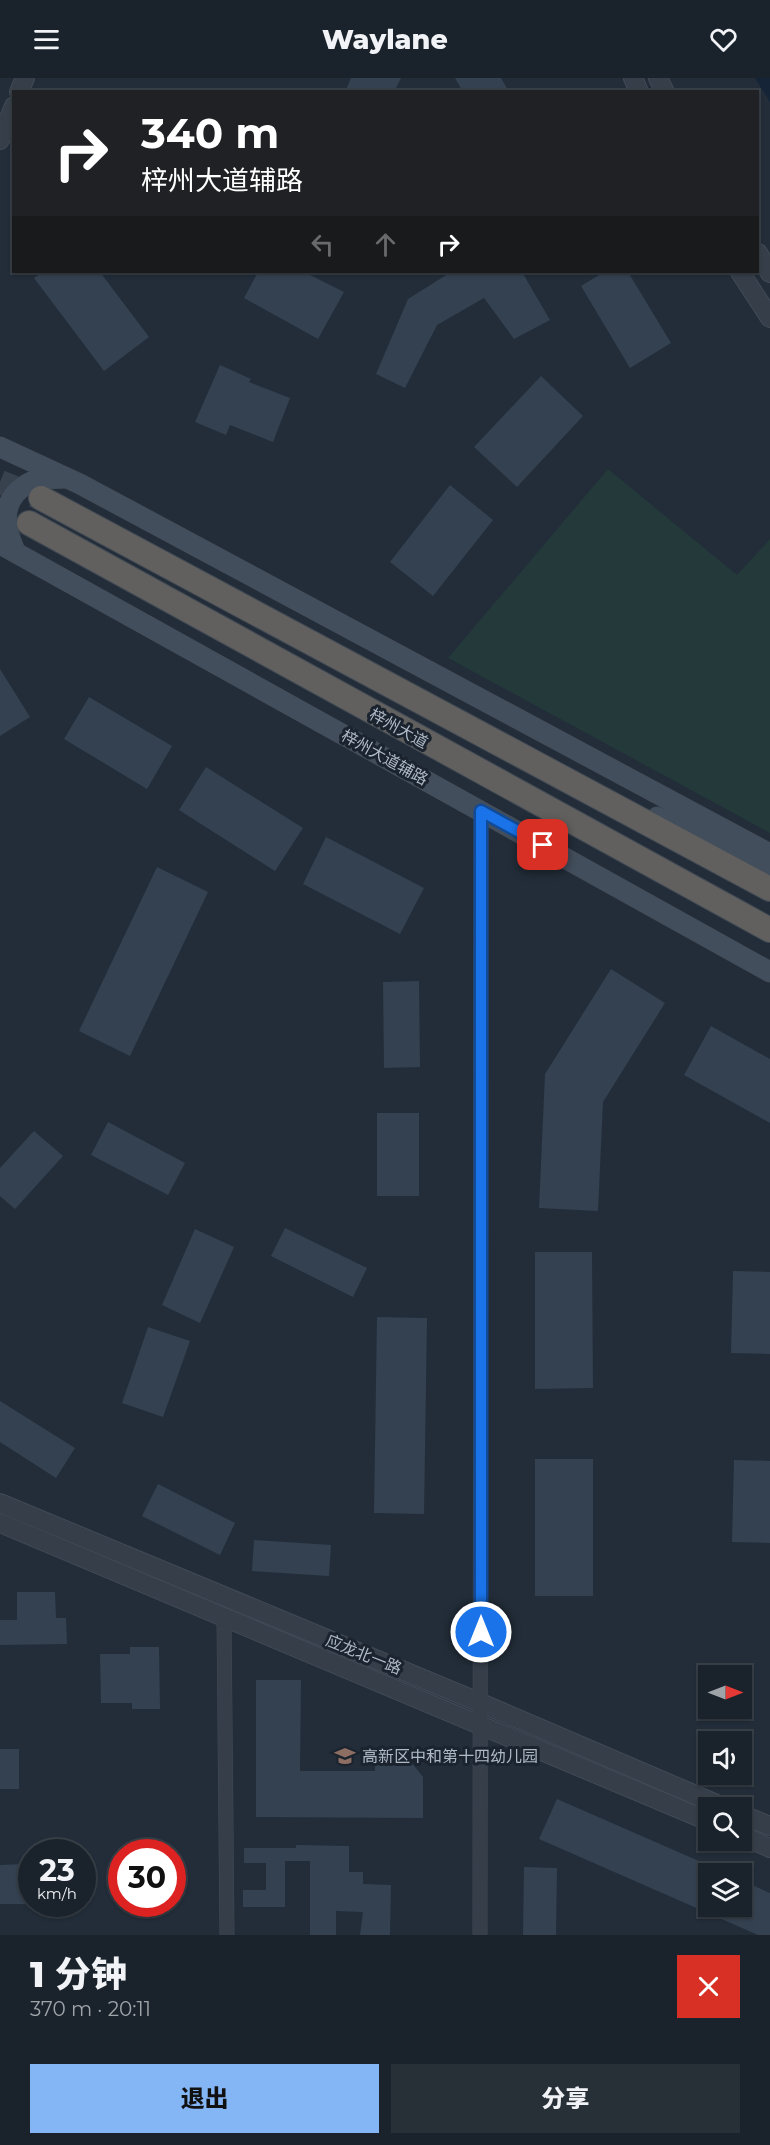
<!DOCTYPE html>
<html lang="zh">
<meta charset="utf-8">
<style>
:root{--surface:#1a222b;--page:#272f37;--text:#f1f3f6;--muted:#9fa4a9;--line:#383f47;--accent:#84b6f6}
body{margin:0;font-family:Montserrat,"Noto Sans SC",sans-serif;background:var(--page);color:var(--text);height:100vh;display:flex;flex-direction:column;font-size:22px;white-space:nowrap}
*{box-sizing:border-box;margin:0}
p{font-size:20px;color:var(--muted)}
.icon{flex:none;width:33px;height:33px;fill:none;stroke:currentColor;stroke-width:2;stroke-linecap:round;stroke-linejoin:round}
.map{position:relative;height:1857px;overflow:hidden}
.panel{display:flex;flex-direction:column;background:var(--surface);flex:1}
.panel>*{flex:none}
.hud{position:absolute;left:12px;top:12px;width:747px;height:183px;border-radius:0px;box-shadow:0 2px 4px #0004,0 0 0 2px var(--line);background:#202124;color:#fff;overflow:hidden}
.needle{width:39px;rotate:90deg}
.controls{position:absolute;left:698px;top:1587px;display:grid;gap:12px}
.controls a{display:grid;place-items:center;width:54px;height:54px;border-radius:0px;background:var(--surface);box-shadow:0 2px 4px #0004,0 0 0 2px var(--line);font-size:30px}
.speed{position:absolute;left:18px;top:1761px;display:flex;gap:12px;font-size:30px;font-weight:700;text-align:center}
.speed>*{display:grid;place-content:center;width:78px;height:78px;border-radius:50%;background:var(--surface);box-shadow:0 2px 4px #0004,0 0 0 2px var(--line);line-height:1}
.speed small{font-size:15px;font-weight:400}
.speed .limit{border:9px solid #d22;background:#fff;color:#111}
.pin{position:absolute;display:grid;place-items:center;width:51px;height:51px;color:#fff;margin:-26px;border-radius:12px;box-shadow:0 3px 9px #0006}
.me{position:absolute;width:66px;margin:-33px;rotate:0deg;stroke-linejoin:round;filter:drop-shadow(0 0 4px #0008)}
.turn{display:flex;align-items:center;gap:21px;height:126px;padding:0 30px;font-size:27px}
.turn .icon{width:78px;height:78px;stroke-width:2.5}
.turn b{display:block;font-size:42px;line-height:51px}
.lanes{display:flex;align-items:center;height:57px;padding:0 30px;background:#0003;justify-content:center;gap:30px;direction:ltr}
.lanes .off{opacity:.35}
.round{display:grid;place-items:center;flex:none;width:63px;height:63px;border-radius:0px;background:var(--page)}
.headline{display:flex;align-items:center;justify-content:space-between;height:102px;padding:0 30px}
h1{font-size:36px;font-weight:800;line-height:45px}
.cta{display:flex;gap:12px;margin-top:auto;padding:12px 30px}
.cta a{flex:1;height:69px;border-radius:0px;background:var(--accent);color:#111;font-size:24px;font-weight:800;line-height:69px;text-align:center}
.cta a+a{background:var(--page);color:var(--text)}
header{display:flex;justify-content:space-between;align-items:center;height:78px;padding:0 30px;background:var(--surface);font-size:27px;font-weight:800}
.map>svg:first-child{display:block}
.green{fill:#23393a}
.water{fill:#152436}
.building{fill:#344150}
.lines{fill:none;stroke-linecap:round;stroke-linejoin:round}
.trunk-tunnel{stroke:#37424e;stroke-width:24;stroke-dasharray:24 12;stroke-linecap:butt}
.minor-casing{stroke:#414a56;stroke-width:15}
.tertiary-casing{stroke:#414a56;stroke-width:20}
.secondary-casing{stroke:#414a56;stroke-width:21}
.trunk-casing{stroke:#404954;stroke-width:26}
.minor{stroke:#353e49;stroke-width:14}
.tertiary{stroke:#353e49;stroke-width:18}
.secondary{stroke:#434e5c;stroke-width:20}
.trunk{stroke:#61605e;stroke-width:24}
.route-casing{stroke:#114b97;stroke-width:15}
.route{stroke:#1a73e8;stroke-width:10}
.labels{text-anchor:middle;stroke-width:6;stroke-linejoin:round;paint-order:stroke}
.street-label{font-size:16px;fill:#b0b9c6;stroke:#1a232e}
.poi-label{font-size:16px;fill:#b0b9c6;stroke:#1a232e;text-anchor:start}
</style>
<header><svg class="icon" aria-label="menu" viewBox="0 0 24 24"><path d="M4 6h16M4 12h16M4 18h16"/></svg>Waylane<svg class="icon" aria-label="heart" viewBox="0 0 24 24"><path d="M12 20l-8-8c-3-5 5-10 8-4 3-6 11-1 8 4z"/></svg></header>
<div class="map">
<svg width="770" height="1857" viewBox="0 0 770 1857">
<rect width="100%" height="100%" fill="#222d39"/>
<path class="green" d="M608 391 737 497 770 461V755L448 580Z"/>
<path class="water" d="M755 0H770V24Z"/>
<g class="building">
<path d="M351 0H401L394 14H345Z"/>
<path d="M455 0H501L509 14H463Z"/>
<path d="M43 194H100L149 259 104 293 34 200Z"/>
<path d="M258 194H304L344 214 318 261 244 220Z"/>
<path d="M451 194H522L550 242 514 261 484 220 437 247 405 310 376 296 408 221Z"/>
<path d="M604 194H628L671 265 630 290 581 208Z"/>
<path d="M220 287 251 301 249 304 290 320 273 364 230 347 226 357 195 344Z"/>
<path d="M541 298 583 338 517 409 474 369Z"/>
<path d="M450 407 493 442 433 518 390 484Z"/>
<path d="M0 591 30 639 0 658Z"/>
<path d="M89 619 172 668 147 711 64 661Z"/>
<path d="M206 689 303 750 275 793 179 732Z"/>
<path d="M326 759 424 810 400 856 303 806Z"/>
<path d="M157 789 208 814 130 978 79 953Z"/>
<path d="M611 891 665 925 603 1024 598 1133 539 1130 545 996Z"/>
<path d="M419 903 420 989 384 990 383 904Z"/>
<path d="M711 948 770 981V1045L684 997Z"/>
<rect x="377" y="1035" width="42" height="83"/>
<path d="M108 1044 185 1085 168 1117 91 1077Z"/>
<path d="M34 1053 63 1078 15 1131 0 1118V1090Z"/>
<path d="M285 1150 367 1190 353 1219 271 1178Z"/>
<path d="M195 1151 234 1169 200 1245 162 1227Z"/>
<path d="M535 1174H592L593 1310 535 1311Z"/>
<path d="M733 1193 770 1194V1276L731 1275Z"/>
<path d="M377 1239 427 1240 424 1436 374 1435Z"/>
<path d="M148 1249 190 1263 163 1339 122 1325Z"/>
<path d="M0 1323 75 1370 56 1400 0 1364Z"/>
<rect x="535" y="1381" width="58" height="137"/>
<path d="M734 1382 770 1383V1465L732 1464Z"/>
<path d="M158 1406 235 1445 220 1477 142 1438Z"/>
<path d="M254 1462 331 1467 329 1498 252 1493Z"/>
<path d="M17 1514H55L56 1540H66L67 1566 0 1567V1542H17Z"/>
<path d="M130 1569H159L160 1631H132V1625H101L100 1576H130Z"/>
<path d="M256 1602H301L300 1693H375V1674H403L423 1699V1740L256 1739Z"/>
<rect x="0" y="1671" width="19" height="40"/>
<path d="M557 1721 708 1787V1828H741V1802L770 1815V1857H758L539 1761Z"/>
<path d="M296 1767 349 1768V1794H363V1806L391 1807 390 1857H360L363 1834 336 1833V1857H310V1783H285V1829H243V1812H266V1785H244V1770H296Z"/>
<path d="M26 1786 27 1826H0V1787Z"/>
<path d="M524 1789 557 1790 556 1857H523Z"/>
</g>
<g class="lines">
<path class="trunk-tunnel" d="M0 404 38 419"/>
<g class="minor-casing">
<g id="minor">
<path d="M224 1539 227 1857"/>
<path d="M480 1857 481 733"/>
</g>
</g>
<g class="tertiary-casing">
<g id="tertiary">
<path d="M633 0 639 14"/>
<path d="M658 0 665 14"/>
<path d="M19 14 25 0"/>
<path d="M0 62 14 28"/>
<path d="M758 175 770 195"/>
<path d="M740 194 770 240"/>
<path d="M0 1425 481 1625 726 1730"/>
<path d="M0 1445 708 1743"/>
<path d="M741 1736 770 1748"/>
<path d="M741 1757 770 1770"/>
</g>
</g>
<g class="secondary-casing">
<g id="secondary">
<path d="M0 369 80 406 770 776"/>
<path d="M0 466 770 894"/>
<path d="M15 473C6 452 0 429 19 412 23 409 26 406 31 404 41 400 53 401 64 400"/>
<path d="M657 739 770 789"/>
</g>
</g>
<g class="trunk-casing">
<g id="trunk">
<path d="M41 420 770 811"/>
<path d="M29 445 770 852"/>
</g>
</g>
<use href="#minor" class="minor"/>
<use href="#tertiary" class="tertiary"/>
<use href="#secondary" class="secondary"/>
<use href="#trunk" class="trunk"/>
</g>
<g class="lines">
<g class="route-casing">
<path id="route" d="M481 1554V733L543 767"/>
</g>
<use href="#route" class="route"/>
</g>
<defs>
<g id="school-bare" transform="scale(1.62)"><path d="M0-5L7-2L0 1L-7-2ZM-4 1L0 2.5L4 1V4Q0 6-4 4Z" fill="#8d6e63" stroke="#1a232e" stroke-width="2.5" paint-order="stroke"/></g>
</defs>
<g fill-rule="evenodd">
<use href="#school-bare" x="345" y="1678"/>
</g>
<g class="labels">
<g class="street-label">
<text transform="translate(399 650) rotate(29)" y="6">梓州大道</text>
<text transform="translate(385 679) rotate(29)" y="6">梓州大道辅路</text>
<text transform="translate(364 1576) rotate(22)" y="6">应龙北一路</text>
</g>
<g class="poi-label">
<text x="362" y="1684">高新区中和第十四幼儿园</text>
</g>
</g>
</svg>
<div class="controls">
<a><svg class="needle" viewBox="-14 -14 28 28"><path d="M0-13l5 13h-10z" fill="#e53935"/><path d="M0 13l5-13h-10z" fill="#9fa4a9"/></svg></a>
<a><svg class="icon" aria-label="sound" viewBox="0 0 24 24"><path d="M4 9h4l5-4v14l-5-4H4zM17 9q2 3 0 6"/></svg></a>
<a><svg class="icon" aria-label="search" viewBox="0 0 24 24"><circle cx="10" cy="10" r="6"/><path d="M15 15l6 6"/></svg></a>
<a><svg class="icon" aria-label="layers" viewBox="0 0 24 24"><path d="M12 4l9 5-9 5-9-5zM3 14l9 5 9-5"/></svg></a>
</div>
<div class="speed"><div>23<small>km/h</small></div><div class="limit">30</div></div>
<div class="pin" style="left:543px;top:767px;background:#d93025"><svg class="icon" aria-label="arrive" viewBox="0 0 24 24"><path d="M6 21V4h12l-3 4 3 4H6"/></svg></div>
<svg class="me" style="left:481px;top:1554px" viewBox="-20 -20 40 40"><circle r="17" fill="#1a73e8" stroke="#fff" stroke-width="3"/><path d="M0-11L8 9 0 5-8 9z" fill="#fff"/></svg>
<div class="hud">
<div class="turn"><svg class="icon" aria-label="right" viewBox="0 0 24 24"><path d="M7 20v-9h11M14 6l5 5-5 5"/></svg><div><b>340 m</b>梓州大道辅路</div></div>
<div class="lanes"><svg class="icon off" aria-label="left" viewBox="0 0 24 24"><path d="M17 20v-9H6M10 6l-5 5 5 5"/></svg><svg class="icon off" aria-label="ahead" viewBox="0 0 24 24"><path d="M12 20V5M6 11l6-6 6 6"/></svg><svg class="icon" aria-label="right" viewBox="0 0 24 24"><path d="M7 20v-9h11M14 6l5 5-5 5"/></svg></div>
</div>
</div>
<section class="panel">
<div class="headline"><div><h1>1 分钟</h1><p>370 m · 20:11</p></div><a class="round" style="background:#d93025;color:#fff"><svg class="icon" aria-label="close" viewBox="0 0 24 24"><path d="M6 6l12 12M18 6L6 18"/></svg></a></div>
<div class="cta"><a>退出</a><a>分享</a></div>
</section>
